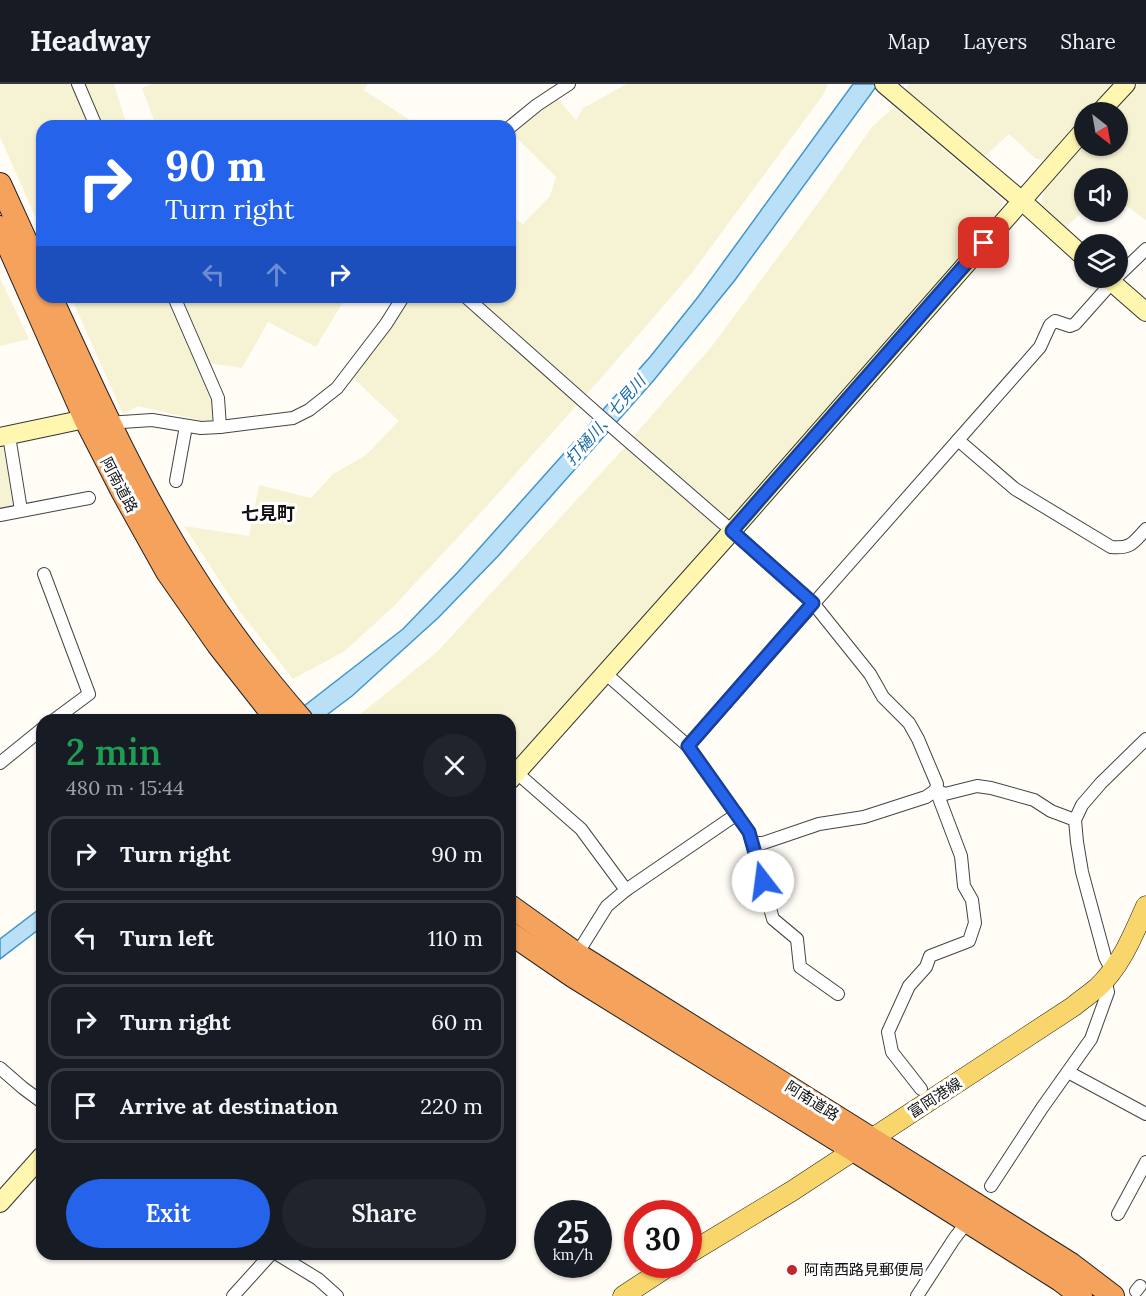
<!DOCTYPE html>
<meta charset="utf-8">
<style>
:root{--surface:#171b24;--page:#20242c;--text:#f1f3f6;--muted:#9ea1a6;--line:#363941;--accent:#2563eb}
body{margin:0;font-family:Lora,"Noto Sans JP",serif;background:var(--page);color:var(--text);height:100vh;display:flex;flex-direction:column;font-size:22px;white-space:nowrap}
*{box-sizing:border-box;margin:0}
p{font-size:20px;color:var(--muted)}
.icon{flex:none;width:33px;height:33px;fill:none;stroke:currentColor;stroke-width:2;stroke-linecap:round;stroke-linejoin:round}
.map{position:relative;flex:1;overflow:hidden}
.panel{position:absolute;left:36px;top:630px;width:480px;height:546px;display:flex;flex-direction:column;background:var(--surface);border-radius:18px;box-shadow:0 2px 4px #0004}
.panel>*{flex:none}
.guide{position:absolute;left:36px;top:36px;width:480px;height:183px;border-radius:18px;box-shadow:0 2px 4px #0004;background:#2563eb;color:#fff;overflow:hidden}
.needle{width:39px;rotate:149deg}
.tools{position:absolute;left:1074px;top:18px;display:grid;gap:12px}
.tools a{display:grid;place-items:center;width:54px;height:54px;border-radius:50%;background:var(--surface);box-shadow:0 2px 4px #0004;font-size:30px}
.speed{position:absolute;left:534px;top:1116px;display:flex;gap:12px;font-size:30px;font-weight:700;text-align:center}
.speed>*{display:grid;place-content:center;width:78px;height:78px;border-radius:50%;background:var(--surface);box-shadow:0 2px 4px #0004;line-height:1}
.speed small{font-size:15px;font-weight:400}
.speed .limit{border:9px solid #d22;background:#fff;color:#111}
.pin{position:absolute;display:grid;place-items:center;width:51px;height:51px;color:#fff;margin:-26px;border-radius:12px;box-shadow:0 3px 9px #0006}
.me{position:absolute;width:66px;margin:-33px;rotate:345deg;stroke-linejoin:round;filter:drop-shadow(0 0 4px #0008)}
.turn{display:flex;align-items:center;gap:21px;height:126px;padding:0 30px;font-size:27px}
.turn .icon{width:78px;height:78px;stroke-width:2.5}
.turn b{display:block;font-size:42px;line-height:51px}
.lanes{display:flex;align-items:center;height:57px;padding:0 30px;background:#0003;justify-content:center;gap:30px;direction:ltr}
.lanes .off{opacity:.35}
.round{display:grid;place-items:center;flex:none;width:63px;height:63px;border-radius:32px;background:var(--page)}
.head{display:flex;align-items:center;justify-content:space-between;height:102px;padding:0 30px}
h1{font-size:36px;font-weight:600;line-height:45px;color:#1e9e55}
.action{display:flex;gap:12px;margin-top:auto;padding:12px 30px}
.action a{flex:1;height:69px;border-radius:36px;background:var(--accent);color:#fff;font-size:24px;font-weight:600;line-height:69px;text-align:center}
.action a+a{background:var(--page);color:var(--text)}
ul{padding:0;list-style:none}
li{display:flex;align-items:center;gap:18px;height:75px;margin:0 12px 9px;padding:0 18px;border:3px solid var(--line);border-radius:18px}
li div{flex:1}
li b{display:block;font-size:22px}
li em{font-style:normal}
header{display:flex;align-items:center;gap:36px;box-sizing:border-box;height:84px;padding:0 30px;background:var(--surface);border-bottom:2px solid var(--line)}
header strong{font-size:28px}
nav{display:flex;gap:33px;margin-inline-start:auto;font-size:21px}
.map>svg:first-child{display:block}
.farmland{fill:#f6f3d4}
.water{fill:#b9e0f7;stroke:#3f96cf;stroke-width:1.5}
.lines{fill:none;stroke-linecap:round;stroke-linejoin:round}
.street-casing{stroke:#444;stroke-width:14}
.secondary-casing{stroke:#333;stroke-width:20}
.primary-casing{stroke:#222;stroke-width:21}
.highway-casing{stroke:#222;stroke-width:24}
.street{stroke:#fff;stroke-width:12}
.secondary{stroke:#fff6b0;stroke-width:18}
.primary{stroke:#f9d66b;stroke-width:20}
.highway{stroke:#f5a25d;stroke-width:22}
.route-casing{stroke:#184099;stroke-width:15}
.route{stroke:#2563eb;stroke-width:10}
.poi-dot{fill:#c4262e;stroke:#fff;stroke-width:2}
.labels{text-anchor:middle;stroke-width:6;stroke-linejoin:round;paint-order:stroke}
.street-label{font-size:15px;fill:#111;stroke:#fff}
.poi-label{font-size:15px;fill:#111;stroke:#fff;text-anchor:start}
.water-label{font-size:16px;font-style:italic;fill:#1768a6;stroke:#fff}
.quarter-label{font-size:18px;font-weight:bold;fill:#111;stroke:#fff}
</style>
<header>
<strong>Headway</strong>
<nav><a>Map</a><a>Layers</a><a>Share</a></nav>
</header>
<div class="map">
<svg width="1146" height="1212" viewBox="0 0 1146 1212">
<rect width="100%" height="100%" fill="#fffdf5"/>
<g class="farmland">
<path d="M0 0H73L92 42H42V148L0 53Z"/>
<path d="M81 0H114L127 42H100Z"/>
<path d="M152 0H368L364 6 419 42H156L142 4Z"/>
<path d="M627 0H828L823 11 691 190 609 285 485 424 393 523 345 567 293 595 241 529 184 442 249 452 259 401 311 414 333 390 366 371 399 337 353 294 386 249 409 213H510V132L523 140 550 112 556 93 512 49 557 14 576 36 583 24Z"/>
<path d="M909 0H1118L1092 28H1084V37L1049 76 1036 75 1009 50 983 74 905 6Z"/>
<path d="M1138 0H1146V136L1118 116V94H1084V126L1064 145 1040 121 1045 103 1084 59V62H1118V28H1112Z"/>
<path d="M894 23 1004 117 995 139 733 435 725 436 633 353 712 262 821 115 872 43Z"/>
<path d="M0 194 29 255 0 262Z"/>
<path d="M71 213H169L209 301 216 327 214 336 207 338 138 322 123 330Z"/>
<path d="M178 213H346L316 263 268 238 242 284 208 279Z"/>
<path d="M0 362 4 364 13 423 0 426Z"/>
<path d="M625 363 718 441 720 450 510 685V636H353L437 568Z"/>
</g>
<g class="water">
<path d="M853 0H878L735 196 654 296 499 471 439 533 352 612 320 636H286L403 545 459 487 650 273 698 213Z"/>
<path d="M42 823V843L0 875V855Z"/>
</g>
<g class="lines">
<g class="street-casing">
<g id="street">
<path d="M78 0 96 42"/>
<path d="M510 43 537 21 569 0"/>
<path d="M1118 192 1146 165"/>
<path d="M1116 194 1075 240 1070 242 1055 237 1050 241 1040 263 958 356 1015 405 1111 463C1131 465 1133 459 1146 445"/>
<path d="M174 213 218 314 220 343"/>
<path d="M466 213 619 349 732 447 813 519 870 590 883 613 909 639 918 655 937 700 936 706 961 772 964 802 972 816 975 839 969 857 930 872 926 883 909 902 888 948 892 968 921 1005"/>
<path d="M107 339 152 336 201 344 220 343 293 334 309 326 337 304 386 240 403 213"/>
<path d="M9 352 21 426"/>
<path d="M176 397 186 342"/>
<path d="M0 431 89 414"/>
<path d="M44 490 89 610 54 636"/>
<path d="M605 589 688 662 749 748 752 759H763L819 740 864 733 926 713 936 706"/>
<path d="M688 662 958 356"/>
<path d="M0 679 42 645"/>
<path d="M517 689 581 745 626 806"/>
<path d="M936 706 945 710 977 702 991 704 1034 716 1051 727 1075 736"/>
<path d="M752 759 773 835 797 855 800 883 838 910"/>
<path d="M577 870 607 822 626 806 737 730"/>
<path d="M1112 887 1105 873 1082 788 1077 758 1075 736 1082 721 1101 699 1146 655"/>
<path d="M0 984 23 1004 42 1018"/>
<path d="M1068 988 1146 1030"/>
<path d="M991 1102 1042 1024 1091 955 1108 908 1105 895"/>
<path d="M1118 1130 1146 1078"/>
<path d="M277 1170 318 1195 337 1212"/>
<path d="M1136 1207 1140 1202"/>
<path d="M233 1212 271 1170"/>
<path d="M917 1212 954 1155 967 1138"/>
</g>
</g>
<g class="secondary-casing">
<g id="secondary">
<path d="M884 0 1022 117 1084 173"/>
<path d="M1100 28 1126 0"/>
<path d="M1107 194 1146 228"/>
<path d="M0 353 85 335"/>
<path d="M510 696 732 447 1084 46"/>
<path d="M0 1119 42 1072"/>
</g>
</g>
<g class="primary-casing">
<g id="primary">
<path d="M688 1170 792 1107 1074 922C1081 916 1090 910 1097 904 1121 882 1133 851 1146 822"/>
<path d="M623 1212 672 1180"/>
</g>
</g>
<g class="highway-casing">
<g id="highway">
<path d="M0 100 42 192"/>
<path d="M0 143 85 335 123 409 167 488 218 561 277 636"/>
<path d="M51 213C94 306 135 399 190 486 223 539 261 589 302 636"/>
<path d="M510 822 577 870 1071 1180 1113 1212"/>
<path d="M510 849 574 893 879 1082 1060 1196 1081 1212"/>
</g>
</g>
<use href="#street" class="street"/>
<use href="#secondary" class="secondary"/>
<use href="#primary" class="primary"/>
<use href="#highway" class="highway"/>
</g>
<g class="lines">
<g class="route-casing">
<path id="route" d="M763 797 749 748 688 662 813 519 732 447 984 159"/>
</g>
<use href="#route" class="route"/>
</g>
<circle class="poi-dot" cx="792" cy="1186" r="6"/>
<g class="labels">
<g class="street-label">
<text transform="translate(119 401) rotate(62)" y="5">阿南道路</text>
<text transform="translate(935 1014) rotate(-33)" y="5">富岡港線</text>
<text transform="translate(812 1017) rotate(32)" y="5">阿南道路</text>
</g>
<g class="poi-label">
<text x="804" y="1191">阿南西路見郵便局</text>
</g>
<g class="water-label">
<text transform="translate(605 336) rotate(-49)" y="6">打樋川、七見川</text>
</g>
<g class="quarter-label">
<text x="268" y="436">七見町</text>
</g>
</g>
</svg>
<div class="tools">
<a><svg class="needle" viewBox="-14 -14 28 28"><path d="M0-13l5 13h-10z" fill="#e53935"/><path d="M0 13l5-13h-10z" fill="#9ea1a6"/></svg></a>
<a><svg class="icon" aria-label="sound" viewBox="0 0 24 24"><path d="M4 9h4l5-4v14l-5-4H4zM17 9q2 3 0 6"/></svg></a>
<a><svg class="icon" aria-label="layers" viewBox="0 0 24 24"><path d="M12 4l9 5-9 5-9-5zM3 14l9 5 9-5"/></svg></a>
</div>
<div class="speed"><div>25<small>km/h</small></div><div class="limit">30</div></div>
<div class="pin" style="left:984px;top:159px;background:#d93025"><svg class="icon" aria-label="arrive" viewBox="0 0 24 24"><path d="M6 21V4h12l-3 4 3 4H6"/></svg></div>
<svg class="me" style="left:763px;top:797px" viewBox="-20 -20 40 40"><circle r="19" fill="#fff"/><path d="M0-13L10 11 0 6-10 11z" fill="#2563eb"/></svg>
<div class="guide">
<div class="turn"><svg class="icon" aria-label="right" viewBox="0 0 24 24"><path d="M7 20v-9h11M14 6l5 5-5 5"/></svg><div><b>90 m</b>Turn right</div></div>
<div class="lanes"><svg class="icon off" aria-label="left" viewBox="0 0 24 24"><path d="M17 20v-9H6M10 6l-5 5 5 5"/></svg><svg class="icon off" aria-label="ahead" viewBox="0 0 24 24"><path d="M12 20V5M6 11l6-6 6 6"/></svg><svg class="icon" aria-label="right" viewBox="0 0 24 24"><path d="M7 20v-9h11M14 6l5 5-5 5"/></svg></div>
</div>
<section class="panel">
<div class="head"><div><h1>2 min</h1><p>480 m · 15:44</p></div><a class="round"><svg class="icon" aria-label="close" viewBox="0 0 24 24"><path d="M6 6l12 12M18 6L6 18"/></svg></a></div>
<ul>
<li><svg class="icon" aria-label="right" viewBox="0 0 24 24"><path d="M7 20v-9h11M14 6l5 5-5 5"/></svg><div><b>Turn right</b></div><em>90 m</em></li>
<li><svg class="icon" aria-label="left" viewBox="0 0 24 24"><path d="M17 20v-9H6M10 6l-5 5 5 5"/></svg><div><b>Turn left</b></div><em>110 m</em></li>
<li><svg class="icon" aria-label="right" viewBox="0 0 24 24"><path d="M7 20v-9h11M14 6l5 5-5 5"/></svg><div><b>Turn right</b></div><em>60 m</em></li>
<li><svg class="icon" aria-label="arrive" viewBox="0 0 24 24"><path d="M6 21V4h12l-3 4 3 4H6"/></svg><div><b>Arrive at destination</b></div><em>220 m</em></li>
</ul>
<div class="action"><a>Exit</a><a>Share</a></div>
</section>
</div>
